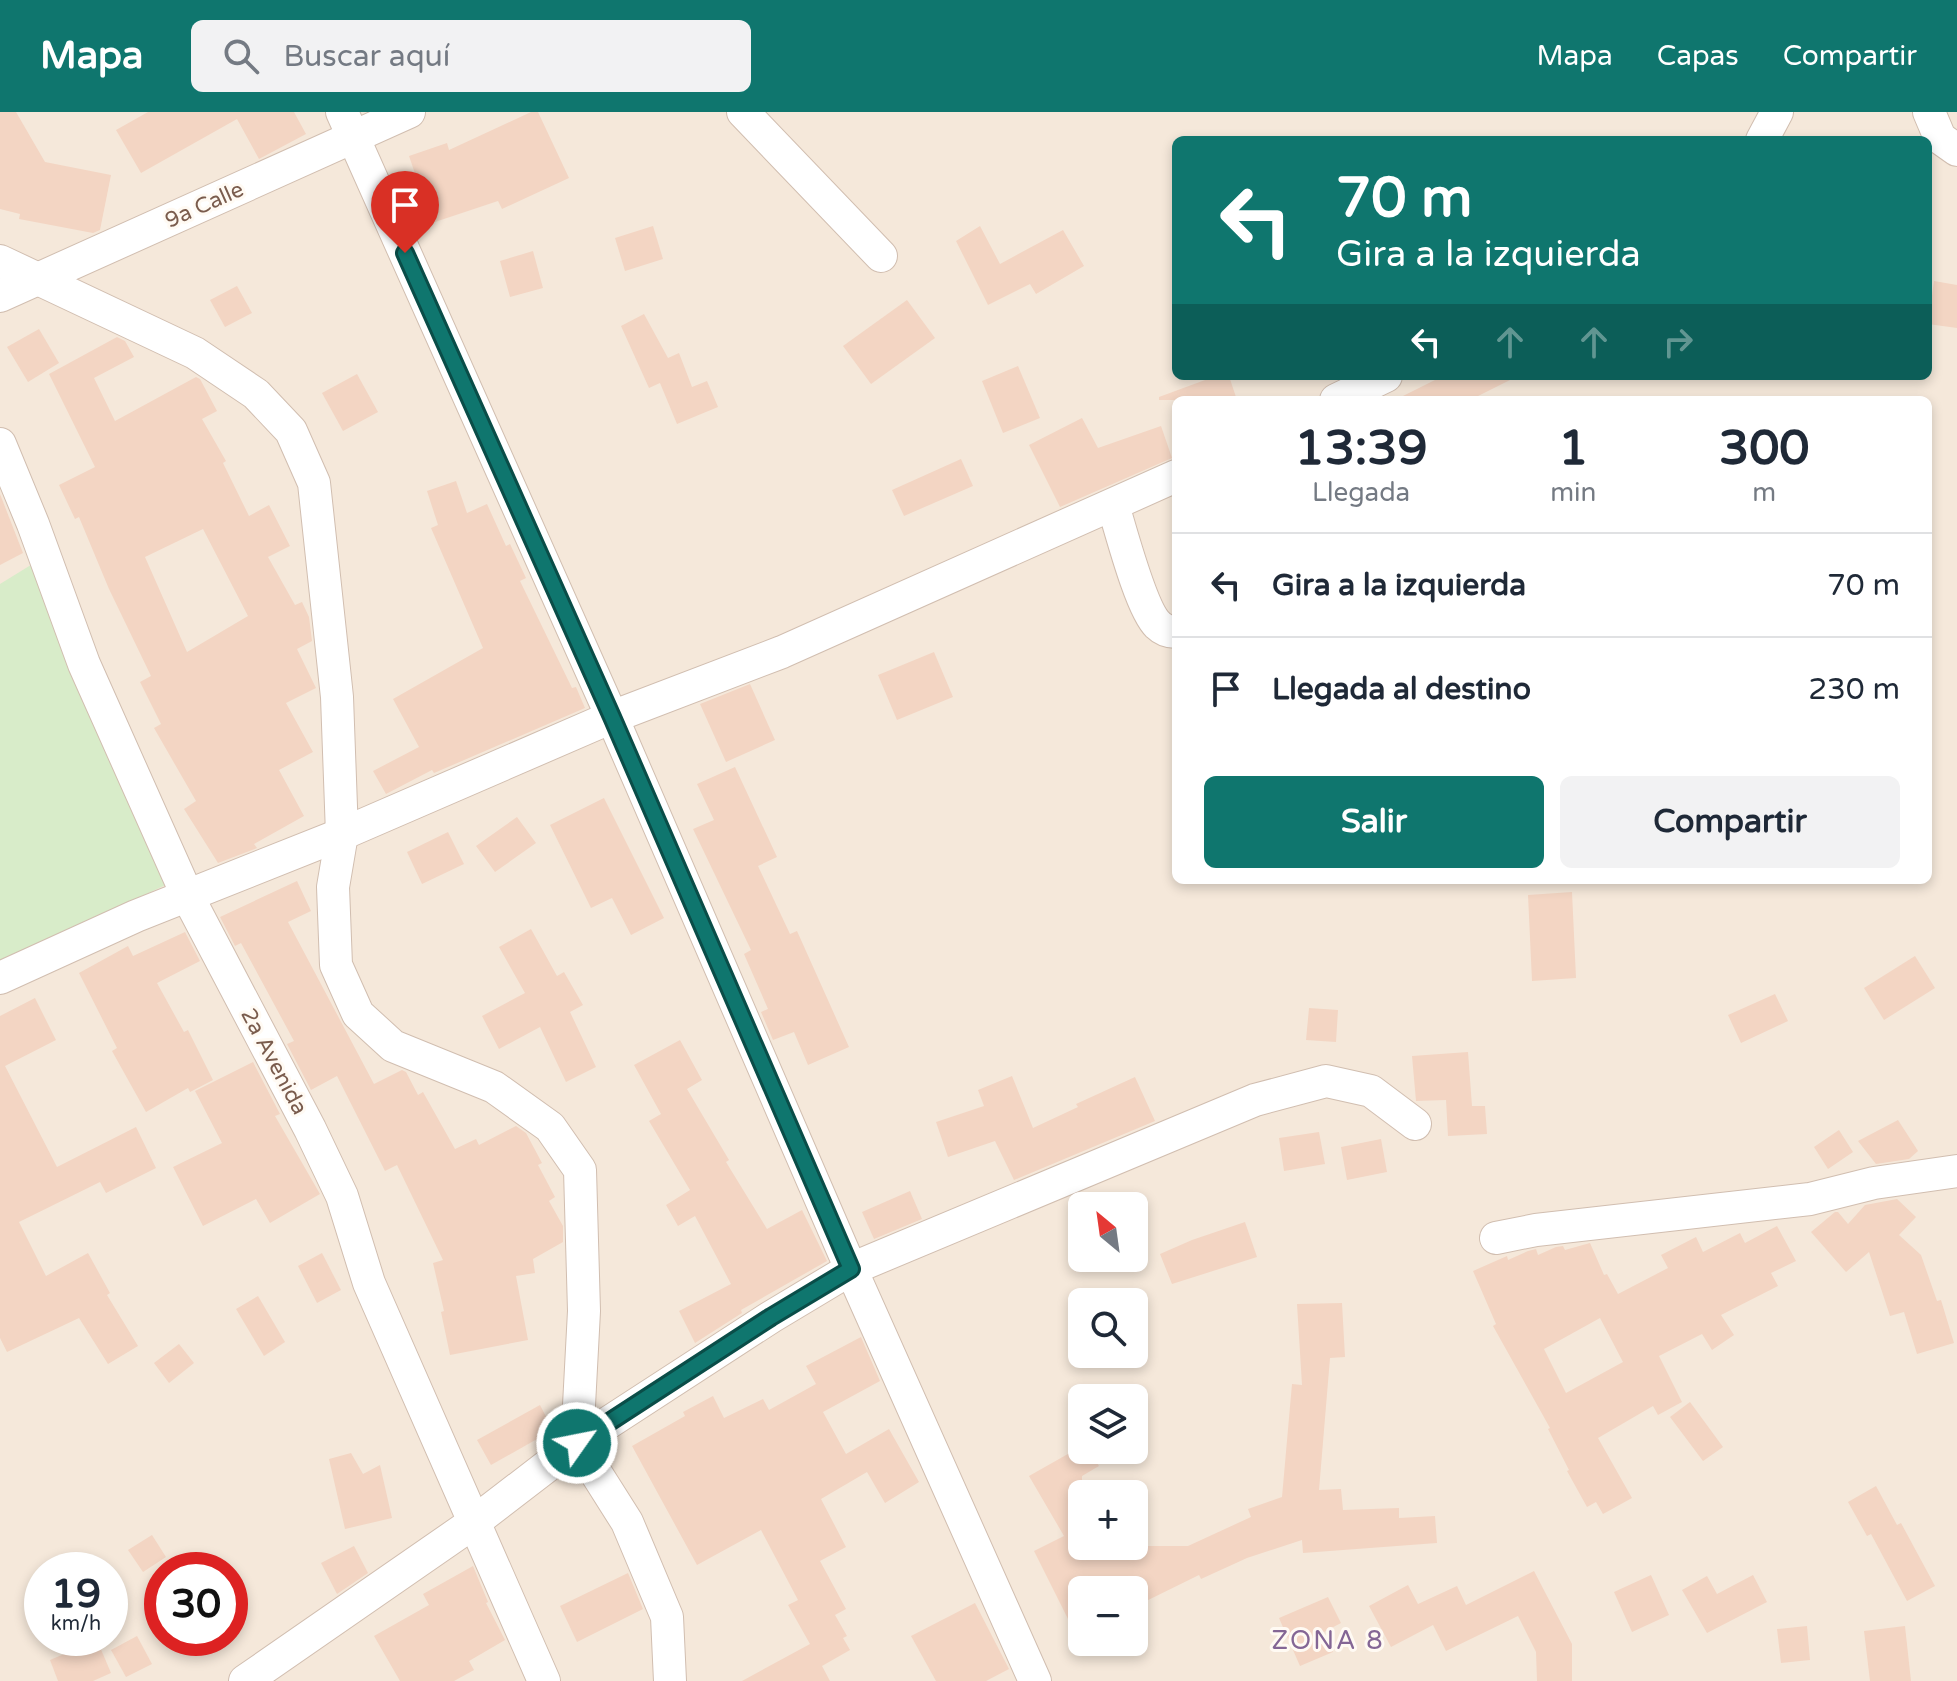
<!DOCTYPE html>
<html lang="es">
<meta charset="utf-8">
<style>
:root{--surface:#fff;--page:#f2f2f3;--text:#1f2937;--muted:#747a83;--line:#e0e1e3;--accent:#0f766e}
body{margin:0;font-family:"Varela Round",sans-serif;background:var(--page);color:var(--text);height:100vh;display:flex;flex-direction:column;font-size:30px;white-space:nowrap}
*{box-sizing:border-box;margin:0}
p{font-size:26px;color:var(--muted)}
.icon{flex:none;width:44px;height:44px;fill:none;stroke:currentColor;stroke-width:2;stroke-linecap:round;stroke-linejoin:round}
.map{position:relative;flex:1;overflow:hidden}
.panel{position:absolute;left:1172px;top:284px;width:760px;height:488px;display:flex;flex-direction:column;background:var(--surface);border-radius:12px;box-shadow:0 4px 12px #0003}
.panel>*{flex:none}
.guide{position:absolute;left:1172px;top:24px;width:760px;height:244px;border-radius:12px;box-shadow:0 4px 12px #0003;background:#0f766e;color:#fff;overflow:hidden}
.needle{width:52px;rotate:331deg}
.fabs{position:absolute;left:1068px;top:1080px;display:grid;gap:16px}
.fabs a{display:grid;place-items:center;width:80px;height:80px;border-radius:12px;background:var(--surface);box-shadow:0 4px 12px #0003;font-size:40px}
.speed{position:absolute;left:24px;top:1440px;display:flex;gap:16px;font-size:40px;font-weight:700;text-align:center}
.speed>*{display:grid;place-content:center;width:104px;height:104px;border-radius:50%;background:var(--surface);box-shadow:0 4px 12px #0003;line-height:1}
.speed small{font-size:20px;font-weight:400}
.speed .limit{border:12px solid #d22;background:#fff;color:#111}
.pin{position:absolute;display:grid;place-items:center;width:68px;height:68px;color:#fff;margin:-82px -34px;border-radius:50% 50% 50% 0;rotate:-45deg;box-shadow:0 0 8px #0007}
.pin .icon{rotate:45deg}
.me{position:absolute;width:88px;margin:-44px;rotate:57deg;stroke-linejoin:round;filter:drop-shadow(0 0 6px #0008)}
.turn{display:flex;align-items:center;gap:28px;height:168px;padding:0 32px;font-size:36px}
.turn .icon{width:104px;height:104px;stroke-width:2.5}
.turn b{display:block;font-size:56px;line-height:68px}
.lanes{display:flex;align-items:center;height:76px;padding:0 32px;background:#0003;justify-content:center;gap:40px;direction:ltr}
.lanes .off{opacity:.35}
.eta{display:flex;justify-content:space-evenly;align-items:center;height:136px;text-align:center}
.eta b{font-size:48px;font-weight:800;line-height:56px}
.cta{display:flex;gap:16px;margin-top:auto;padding:16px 32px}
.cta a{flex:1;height:92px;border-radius:12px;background:var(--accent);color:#fff;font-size:32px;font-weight:800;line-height:92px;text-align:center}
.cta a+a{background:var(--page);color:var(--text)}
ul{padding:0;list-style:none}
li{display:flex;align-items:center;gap:24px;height:104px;padding:0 32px;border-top:2px solid var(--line)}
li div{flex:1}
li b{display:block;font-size:30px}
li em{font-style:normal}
header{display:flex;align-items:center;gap:48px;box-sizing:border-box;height:112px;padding:0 40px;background:var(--accent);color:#fff}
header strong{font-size:38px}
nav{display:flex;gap:44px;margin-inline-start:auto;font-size:28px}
.search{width:560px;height:72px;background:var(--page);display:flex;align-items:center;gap:20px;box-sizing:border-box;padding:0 28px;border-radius:12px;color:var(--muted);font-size:30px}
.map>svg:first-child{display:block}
.residential{fill:#f5e8da;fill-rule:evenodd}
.green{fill:#d8ecc9}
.building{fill:#f3d5c3;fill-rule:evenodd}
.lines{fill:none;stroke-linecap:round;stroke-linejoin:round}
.minor-casing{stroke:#d1beb0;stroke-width:34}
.minor{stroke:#fff;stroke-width:32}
.route-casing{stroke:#0a4d48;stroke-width:20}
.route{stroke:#0f766e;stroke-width:14}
.labels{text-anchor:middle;stroke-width:6;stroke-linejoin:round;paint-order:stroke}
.street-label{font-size:22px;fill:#7a5c4d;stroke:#fffaf3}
.quarter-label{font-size:26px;letter-spacing:2px;fill:#846695;stroke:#fffaf3}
</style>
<header>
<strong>Mapa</strong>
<div class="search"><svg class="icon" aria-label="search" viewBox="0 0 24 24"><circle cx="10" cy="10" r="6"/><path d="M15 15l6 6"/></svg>Buscar aquí</div>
<nav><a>Mapa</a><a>Capas</a><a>Compartir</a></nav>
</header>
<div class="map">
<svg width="1957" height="1569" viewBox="0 0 1957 1569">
<rect width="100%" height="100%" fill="#fdf6ec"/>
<path class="residential" d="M0 0H1957V1569H0ZM1176 28H1928V264H1176ZM1176 288H1928V768H1176ZM1082 1094H1134V1146H1082ZM1082 1190H1134V1242H1082ZM1082 1286H1134V1338H1082ZM1082 1382H1134V1434H1082ZM42 1458H110V1526H42ZM162 1458H230V1526H162ZM1082 1478H1134V1530H1082Z"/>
<path class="green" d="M39 448 174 769 0 851V472Z"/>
<g class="building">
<path d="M0 0H16L45 50 111 63 100 118 93 121 19 107 20 102 0 97Z"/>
<path d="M148 0H294L306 22 259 47 237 7 141 61 116 18Z"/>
<path d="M531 0H538L569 66 502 97 498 89 432 111 409 44 447 31 449 38Z"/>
<path d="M653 114 663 147 625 159 615 126Z"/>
<path d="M980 114 1000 152 1063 118 1084 154 1036 182 1030 172 988 193 956 129Z"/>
<path d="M533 139 543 176 510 185 500 149Z"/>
<path d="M1934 169 1957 173V216L1928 212Z"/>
<path d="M237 174 252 201 225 215 210 188Z"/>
<path d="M907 188 935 226 871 272 843 234Z"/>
<path d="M644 202 668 246 679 241 692 275 707 269 718 295 677 312 660 271 649 276 621 214Z"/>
<path d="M39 217 59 251 28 270 7 235Z"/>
<path d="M117 225 125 229 134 245 94 266 115 309 196 265 200 267 217 299 202 307 226 349 223 351 249 404 269 393 290 434 268 445 295 493 302 490 309 505 312 529 297 537 316 576 286 591 313 640 279 658 304 704 254 732 257 736 218 751 184 697 196 689 154 616 161 612 140 570 151 564 109 477 79 405 75 407 59 373 95 355 49 262ZM203 417 248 504 187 540 145 445Z"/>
<path d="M1018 254 1040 306 1003 321 982 269Z"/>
<path d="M357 262 378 300 343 319 322 281Z"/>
<path d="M1216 264H1229L1237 288H1159V285Z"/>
<path d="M1443 264H1518L1470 288H1395Z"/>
<path d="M1082 306 1098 336 1161 314 1172 346 1060 395 1029 333Z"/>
<path d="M961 347 973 374 904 404 892 378Z"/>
<path d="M456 369 467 401 487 392 506 434 510 432 526 466 520 469 572 576 576 575 585 596 434 661 432 658 386 682 373 659 419 635 393 587 483 536 431 416 438 413 427 379Z"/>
<path d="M0 382 23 441 0 453Z"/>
<path d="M934 540 953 585 897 608 878 563Z"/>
<path d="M750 572 775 628 726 650 700 592Z"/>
<path d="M735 655 777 745 758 754 790 822 797 819 849 935 808 953 794 920 773 928 761 900 768 897 744 842 751 838 693 717 714 708 697 672Z"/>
<path d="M604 686 664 806 631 823 612 786 591 796 550 713Z"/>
<path d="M517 705 536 731 495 760 476 734Z"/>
<path d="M448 720 464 752 422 772 407 740Z"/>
<path d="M297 769 311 799 288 810 374 972 402 958 406 960 418 983 423 980 455 1037 476 1027 479 1033 516 1014 526 1021 542 1051 538 1053 555 1085 549 1089 563 1114V1130L533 1147 535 1161 516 1164 528 1228 450 1243 441 1200 444 1199 433 1151 443 1148 397 1053 385 1059 337 964 311 978 287 932 294 929 241 831 235 834 220 805Z"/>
<path d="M1572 780 1576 866 1532 869 1528 783Z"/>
<path d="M531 817 557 864 564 860 583 893 570 900 596 955 566 970 540 915 499 937 482 904 525 881 499 835Z"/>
<path d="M185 820 200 849 157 871 184 920 188 918 213 968 190 980 188 976 146 1000 112 939 117 936 79 861 128 834 133 844Z"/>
<path d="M1915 844 1935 876 1884 908 1864 876Z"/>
<path d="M1775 882 1788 909 1741 931 1728 903Z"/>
<path d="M35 886 56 928 5 954 57 1055 136 1015 156 1056 106 1081 100 1070 19 1110 46 1164 88 1141 110 1181 107 1183 138 1234 108 1252 79 1206 7 1240 0 1226V904Z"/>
<path d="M1309 896 1338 898 1336 930 1306 928Z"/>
<path d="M680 928 702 968 687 977 729 1048 726 1050 767 1117 802 1098 827 1149 741 1198 742 1201 695 1231 679 1199 731 1172 695 1104 678 1114 666 1093 690 1078 649 1009 661 1002 634 953Z"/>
<path d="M1468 940 1472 994H1485L1487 1022 1448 1024 1446 988 1416 989 1412 944Z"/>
<path d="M253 950 280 1002 275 1004 320 1082 270 1111 256 1087 203 1114 173 1055 222 1031 195 979Z"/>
<path d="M1012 964 1033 1016 1078 995 1076 992 1135 965 1155 1009 1014 1068 995 1029 948 1045 936 1010 984 994 978 978Z"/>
<path d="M1898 1008 1918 1039 1909 1047 1876 1052 1858 1029Z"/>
<path d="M1839 1018 1853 1040 1828 1057 1814 1035Z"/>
<path d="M1319 1020 1325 1052 1284 1059 1279 1026Z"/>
<path d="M1381 1027 1387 1060 1347 1068 1341 1035Z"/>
<path d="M910 1079 922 1107 874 1127 862 1100Z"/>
<path d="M1897 1087 1916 1105 1899 1123 1921 1143 1937 1189 1941 1188 1954 1231 1917 1242 1904 1200 1890 1204 1869 1140 1846 1160 1811 1120 1835 1100H1838L1848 1112 1865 1093Z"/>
<path d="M1245 1110 1257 1145 1172 1172 1160 1142 1192 1128Z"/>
<path d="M1777 1114 1796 1149 1771 1161 1778 1174 1721 1203 1734 1223 1712 1238 1702 1222 1659 1244 1682 1290 1658 1303 1653 1294 1598 1326 1632 1386 1603 1402 1596 1390 1587 1395 1567 1359 1569 1358 1548 1317 1550 1316 1493 1214 1496 1212 1473 1159 1507 1144 1508 1148 1528 1139 1536 1137 1538 1143 1556 1135 1563 1134 1565 1138 1590 1131 1604 1163 1607 1162 1618 1182 1668 1156 1661 1143 1696 1125 1703 1140 1740 1121 1745 1131ZM1600 1206 1623 1250 1566 1281 1544 1237Z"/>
<path d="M322 1141 341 1178 317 1191 298 1154Z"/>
<path d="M258 1184 285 1230 264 1244 236 1197Z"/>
<path d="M1342 1191 1345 1245 1330 1246 1319 1378 1341 1377 1343 1398 1399 1396V1406L1435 1404 1437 1431 1303 1441 1302 1428 1247 1446 1201 1467 1199 1463 1134 1495V1478H1082V1535L1034 1439 1064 1424 1029 1364 1082 1334V1338H1089L1099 1354 1082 1364V1434H1188L1251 1405 1248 1397 1282 1385 1292 1272 1302 1273 1297 1192Z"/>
<path d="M861 1225 880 1269 823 1300 846 1342 889 1317 919 1370 885 1391 867 1360 821 1387 846 1435 820 1449 846 1497 835 1503 847 1524 843 1526 850 1538 822 1554 830 1569H742L810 1532 788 1493 798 1488 761 1418 697 1453 632 1334 685 1304 683 1300 713 1284 724 1306 763 1287 769 1298 816 1272 806 1254Z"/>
<path d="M179 1232 194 1251 169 1271 154 1251Z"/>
<path d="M1690 1290 1723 1335 1703 1349 1670 1305Z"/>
<path d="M540 1293 553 1318 491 1353 477 1328Z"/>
<path d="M351 1341 363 1362 380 1353 392 1406 345 1417 329 1347Z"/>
<path d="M1876 1374 1897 1413 1901 1411 1935 1474 1907 1489 1871 1422 1867 1424 1848 1390Z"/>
<path d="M152 1423 166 1445 143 1460 128 1438Z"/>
<path d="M354 1434 368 1461 337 1482 321 1451Z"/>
<path d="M473 1454 488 1490 486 1491 505 1528 469 1549 474 1558 454 1569H400L374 1524 429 1493 423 1482Z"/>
<path d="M1534 1459 1572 1532V1569H1537L1536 1540 1518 1504 1446 1539 1433 1513 1391 1535 1369 1494 1408 1473 1418 1492 1457 1474 1466 1493Z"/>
<path d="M628 1461 643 1497 577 1530 560 1494Z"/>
<path d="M1651 1463 1669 1503 1632 1520 1614 1480Z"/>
<path d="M1753 1463 1767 1490 1707 1521 1682 1478 1707 1464 1717 1482Z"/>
<path d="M1328 1485 1341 1511 1324 1520 1333 1540 1300 1554 1279 1506Z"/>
<path d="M975 1491 1009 1557 986 1569H936L911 1524Z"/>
<path d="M1807 1514 1810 1548 1781 1551 1777 1517Z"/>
<path d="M1905 1514 1911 1569H1870L1864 1519Z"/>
<path d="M137 1524 152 1552 126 1565 111 1538Z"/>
<path d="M97 1528 111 1561 93 1569H58L50 1548Z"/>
</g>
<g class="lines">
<g class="minor-casing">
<g id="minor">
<path d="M342 0 612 605 851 1157 1035 1569"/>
<path d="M743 0 881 144"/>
<path d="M1929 0 1940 26 1957 38"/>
<path d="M1762 28 1777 0"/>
<path d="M0 149 195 241 256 282 291 319 314 371 337 585 342 722 333 775 336 853 358 902 393 934 494 975 550 1015 580 1058 584 1199 577 1331 627 1410 667 1505 670 1569"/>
<path d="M0 184 409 0"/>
<path d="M1336 288 1386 264"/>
<path d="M0 332 33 412 84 552 187 783 310 1017 342 1084 369 1171 544 1569"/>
<path d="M1113 393C1121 419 1141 497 1158 513 1163 518 1170 520 1176 520"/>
<path d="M0 866 136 804 342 722 612 605 782 540 1176 364"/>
<path d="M1496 1126 1536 1118 1810 1087 1874 1071 1957 1059"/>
<path d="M245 1569 473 1411 577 1331 771 1205 851 1157 1255 988 1326 969 1371 979 1415 1012"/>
</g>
</g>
<use href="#minor" class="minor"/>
</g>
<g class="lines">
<g class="route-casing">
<path id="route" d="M405 141 612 605 851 1157 771 1205 577 1331"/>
</g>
<use href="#route" class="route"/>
</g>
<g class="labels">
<g class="street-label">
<text transform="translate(204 92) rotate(-24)" y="8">9a Calle</text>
<text transform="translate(275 949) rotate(62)" y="8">2a Avenida</text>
</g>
<g class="quarter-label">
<text x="1328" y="1537">ZONA 8</text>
</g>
</g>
</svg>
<div class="fabs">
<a><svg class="needle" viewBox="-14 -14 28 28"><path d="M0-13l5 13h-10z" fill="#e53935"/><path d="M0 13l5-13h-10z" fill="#747a83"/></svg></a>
<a><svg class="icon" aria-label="search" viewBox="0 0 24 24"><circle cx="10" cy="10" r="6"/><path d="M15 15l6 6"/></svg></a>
<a><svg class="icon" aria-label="layers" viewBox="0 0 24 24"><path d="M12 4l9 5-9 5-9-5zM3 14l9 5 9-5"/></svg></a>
<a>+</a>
<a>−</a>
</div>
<div class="speed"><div>19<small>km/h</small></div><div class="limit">30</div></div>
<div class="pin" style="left:405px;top:141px;background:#d93025"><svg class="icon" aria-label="arrive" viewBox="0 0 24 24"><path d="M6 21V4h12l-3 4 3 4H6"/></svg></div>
<svg class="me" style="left:577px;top:1331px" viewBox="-20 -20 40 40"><circle r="17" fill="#0f766e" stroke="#fff" stroke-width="3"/><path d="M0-11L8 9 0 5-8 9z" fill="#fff"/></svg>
<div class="guide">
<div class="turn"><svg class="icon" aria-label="left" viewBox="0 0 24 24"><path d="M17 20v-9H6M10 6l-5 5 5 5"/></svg><div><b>70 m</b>Gira a la izquierda</div></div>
<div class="lanes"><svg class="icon" aria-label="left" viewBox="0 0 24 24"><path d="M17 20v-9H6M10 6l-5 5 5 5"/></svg><svg class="icon off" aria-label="ahead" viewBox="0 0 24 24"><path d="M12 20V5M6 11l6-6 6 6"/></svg><svg class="icon off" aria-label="ahead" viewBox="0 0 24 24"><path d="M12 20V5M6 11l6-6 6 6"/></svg><svg class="icon off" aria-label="right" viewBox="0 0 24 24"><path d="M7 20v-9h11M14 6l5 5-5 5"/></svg></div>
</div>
<section class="panel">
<div class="eta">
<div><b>13:39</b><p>Llegada</p></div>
<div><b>1</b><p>min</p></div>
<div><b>300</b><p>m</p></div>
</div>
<ul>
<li><svg class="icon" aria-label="left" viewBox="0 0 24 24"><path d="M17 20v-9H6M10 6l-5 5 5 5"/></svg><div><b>Gira a la izquierda</b></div><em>70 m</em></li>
<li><svg class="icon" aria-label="arrive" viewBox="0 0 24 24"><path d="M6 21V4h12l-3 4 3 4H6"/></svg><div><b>Llegada al destino</b></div><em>230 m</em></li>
</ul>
<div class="cta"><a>Salir</a><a>Compartir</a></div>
</section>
</div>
